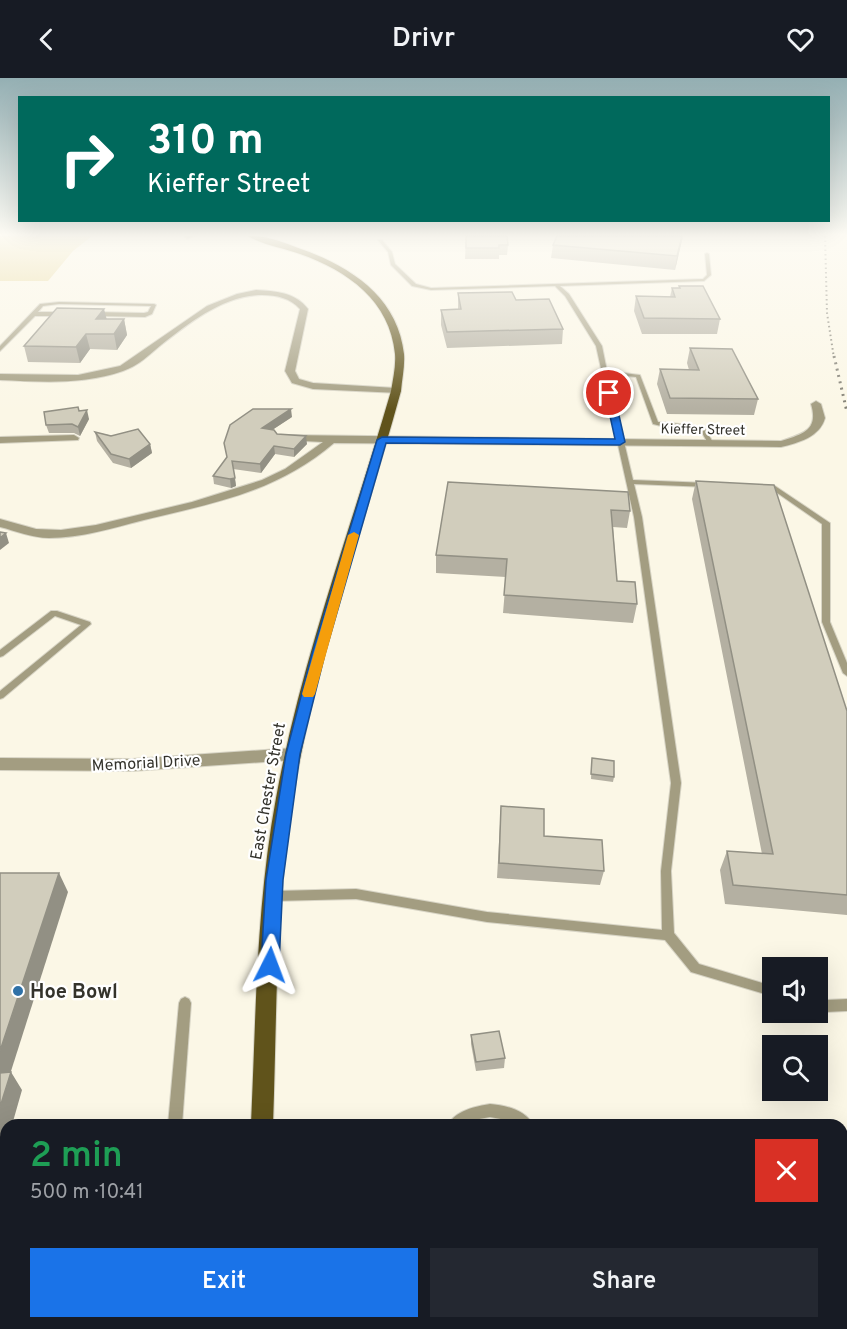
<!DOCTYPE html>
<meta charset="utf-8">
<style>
:root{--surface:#171b24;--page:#242831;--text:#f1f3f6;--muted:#9ea1a6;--accent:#1a73e8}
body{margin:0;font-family:Overpass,sans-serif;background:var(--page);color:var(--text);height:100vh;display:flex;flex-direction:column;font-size:22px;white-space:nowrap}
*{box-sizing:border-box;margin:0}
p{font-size:20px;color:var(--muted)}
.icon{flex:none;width:33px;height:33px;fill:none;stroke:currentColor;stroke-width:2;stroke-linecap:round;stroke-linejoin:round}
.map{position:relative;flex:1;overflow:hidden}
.side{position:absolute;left:0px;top:1041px;width:848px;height:210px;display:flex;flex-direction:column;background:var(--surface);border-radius:18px 18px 0 0;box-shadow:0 6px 24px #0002}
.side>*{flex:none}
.guide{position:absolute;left:18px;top:18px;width:812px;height:126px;border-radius:0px;box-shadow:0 6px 24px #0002;background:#00695c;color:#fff;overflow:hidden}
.buttons{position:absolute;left:762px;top:879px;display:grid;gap:12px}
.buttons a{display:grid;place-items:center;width:66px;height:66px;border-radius:0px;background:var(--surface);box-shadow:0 6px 24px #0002;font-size:30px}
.pin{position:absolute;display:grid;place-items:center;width:51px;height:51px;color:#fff;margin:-26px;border:3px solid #fff;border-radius:50%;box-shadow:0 2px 6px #0007}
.me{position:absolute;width:66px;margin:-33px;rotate:3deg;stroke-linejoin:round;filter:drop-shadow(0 0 4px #0008)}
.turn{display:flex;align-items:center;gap:21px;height:126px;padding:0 30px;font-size:27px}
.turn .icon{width:78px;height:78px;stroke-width:2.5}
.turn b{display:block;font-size:42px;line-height:51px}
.round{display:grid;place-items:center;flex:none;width:63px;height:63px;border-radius:0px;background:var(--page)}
.head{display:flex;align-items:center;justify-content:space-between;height:102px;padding:0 30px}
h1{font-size:36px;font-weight:600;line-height:45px;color:#1e9e55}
.button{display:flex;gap:12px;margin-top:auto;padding:12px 30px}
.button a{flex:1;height:69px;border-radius:0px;background:var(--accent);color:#fff;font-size:24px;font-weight:600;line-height:69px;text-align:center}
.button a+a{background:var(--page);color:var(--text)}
header{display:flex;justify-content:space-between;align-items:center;height:78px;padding:0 30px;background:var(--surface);font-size:27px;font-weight:600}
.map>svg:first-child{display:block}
.green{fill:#e3d38f}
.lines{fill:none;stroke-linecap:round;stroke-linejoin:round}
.service-casing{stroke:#d7d4c5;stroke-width:2}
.minor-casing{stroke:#d7d4c5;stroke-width:2}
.primary-casing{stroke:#d7d4c5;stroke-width:2}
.service{fill:#a39d81;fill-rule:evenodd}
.minor{fill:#a39d81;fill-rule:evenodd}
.primary{fill:#60531b;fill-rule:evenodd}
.rail-far1{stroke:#807e73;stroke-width:2;stroke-dasharray:1.5 3;stroke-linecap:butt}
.rail{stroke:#807e73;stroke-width:3;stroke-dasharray:2 4.5;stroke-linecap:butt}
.wall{fill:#b4b0a2}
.shaded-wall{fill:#929084}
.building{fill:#d1cdbc;stroke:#929084;stroke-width:1.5}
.route{fill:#1a73e8;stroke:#114b97;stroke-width:1.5}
.slow{fill:#f59e0b}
.poi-dot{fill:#2f71a7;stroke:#fff;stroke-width:2}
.labels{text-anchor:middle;stroke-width:4.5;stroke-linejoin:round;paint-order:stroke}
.far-street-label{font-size:14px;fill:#34332c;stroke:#fff}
.street-label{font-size:16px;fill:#34332c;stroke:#fff}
.near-poi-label{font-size:20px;font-weight:bold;fill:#34332c;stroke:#fff;text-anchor:start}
</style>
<header><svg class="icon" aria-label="back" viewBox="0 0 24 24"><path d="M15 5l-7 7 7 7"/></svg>Drivr<svg class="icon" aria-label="heart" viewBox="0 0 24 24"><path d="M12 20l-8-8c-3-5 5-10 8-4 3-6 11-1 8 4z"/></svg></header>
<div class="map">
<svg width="847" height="1251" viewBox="0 0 847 1251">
<rect width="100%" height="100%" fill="#fbf7e6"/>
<path class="green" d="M0 158H92L73 173 48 203H0Z"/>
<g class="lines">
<g class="service-casing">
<g id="service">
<path d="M378 162H382L392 174 395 186 416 206 431 210 703 201 707 197 705 176 707 175 709 176 711 197 704 203 560 208 569 216 602 268 607 293 640 297 658 344 691 347 705 351 714 366 709 367 701 353C685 349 669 351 653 346L636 299 608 296 633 402 708 405 711 407 708 409 634 406 642 439 681 705 671 793 674 855 699 886 772 908V918L691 894 665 862 487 844 356 821 274 823 270 821 269 818 270 815 274 813 356 811 487 834 662 852 661 793 671 705 634 439 596 268 565 218 555 208 431 212 412 208 391 187 388 174Z"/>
<path d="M59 224 154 226 156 227 152 236 145 239 95 238 92 236 95 234 144 235 148 234 151 228 59 226 43 228 38 234H64L67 236 64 238H35L0 273V268L40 226Z"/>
<path d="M775 408 830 445V544L847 585V598L843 595 822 544V446L773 412H763L760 410 763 408Z"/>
<path d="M51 533H57L90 544 91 546 3 620 0 621V613L81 547 55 538 3 578 0 579V572Z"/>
<path d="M185 919 189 921 191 925 182 1047H168L179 925 181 921Z"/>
<path d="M818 920 826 922 847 921V933L826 934 818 931Z"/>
<path d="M490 1026C505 1027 526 1032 533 1047H515L506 1042 490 1039 474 1042 466 1047H448C455 1033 476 1028 490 1026Z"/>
<path d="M152 1245H168L167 1251H151Z"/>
<path d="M380 1245H396L395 1251H379Z"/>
<path d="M541 1245H557L556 1251H540Z"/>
</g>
</g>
<g class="minor-casing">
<g id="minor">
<path d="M184 158H194L187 161Z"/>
<path d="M256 212C275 213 295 214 308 231L295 293 299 301 313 305 396 310 401 313 399 315 313 311 292 305 285 293 300 231C290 220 277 217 262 217 224 217 189 245 161 267 149 277 138 288 123 293 83 307 41 304 0 302V296L78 297 120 288 207 228 237 216Z"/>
<path d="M816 323 821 326 825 340C820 359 798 365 781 369L334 365C277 414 214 425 144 442 113 450 81 460 49 460 32 460 16 453 0 449V441L36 451 61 452 96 447 192 424 262 402 285 391 323 364 283 362 282 360 287 357 781 363C803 356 819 352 811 326Z"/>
<path d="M74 357 79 360 78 362 0 365V359Z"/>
<path d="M293 670 299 672 301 676 299 680 293 682 132 693 0 692V680L132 681Z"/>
</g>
</g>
<g class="primary-casing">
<g id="primary">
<path d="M248 158C266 157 285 165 301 171 352 189 398 220 404 276 405 288 402 301 401 313 364 448 315 582 293 721 275 828 277 938 273 1047H251C256 938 256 828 276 720 301 582 352 448 391 313 393 301 396 288 395 276 390 223 348 193 300 176 284 170 263 167 248 158Z"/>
<rect x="241" y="1245" width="26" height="6"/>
</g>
</g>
<use href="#service" class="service"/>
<use href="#minor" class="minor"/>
<use href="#primary" class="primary"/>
<path class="rail-far1" d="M825 158 827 235 834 280"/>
<path class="rail" d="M834 278 847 334"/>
</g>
<g class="wall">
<path d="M466 158 508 167 507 177H499V181H465Z"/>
<path d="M683 158 675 192 551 180 553 167Z"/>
<path d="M679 208 720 241 717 256H642L634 233 636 218 670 219 672 210H679Z"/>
<path d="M458 215 516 222 563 251 562 266 447 270 441 247V232L458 231Z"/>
<path d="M106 241H124L127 257 117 272 90 271 80 285 28 284 24 268Z"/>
<path d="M690 270 758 321 754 337 667 336 657 306 660 291 689 292 687 285Z"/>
<path d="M79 333 89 341 80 358 74 355H49L46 347Z"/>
<path d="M292 339 272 352 277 356 307 366 294 379 275 376 261 395 233 391 236 408 231 410 214 406 213 398 227 380 224 365Z"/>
<path d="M95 354 150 366 152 375 131 390 113 385 97 363Z"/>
<path d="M696 403 847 633V837L725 826 720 792 727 773 762 776 692 421Z"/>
<path d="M448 404 630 433 627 450 613 449 617 503 637 526 633 545 503 535 506 499 436 495V477Z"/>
<path d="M592 680 614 699 613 704 591 701Z"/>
<path d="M501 728 544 758 604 793 600 807 497 800Z"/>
<path d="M471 957 505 980 504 990 476 993 471 966Z"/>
</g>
<g class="shaded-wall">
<path d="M682 158H683L675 192 677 178Z"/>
<path d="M104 231 108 246 96 241Z"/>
<path d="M124 241 127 257 117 272 114 256Z"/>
<path d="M86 256 90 271 80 285 76 269Z"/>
<path d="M291 331 292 339 263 358 262 350Z"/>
<path d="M87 332 89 341 80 358 78 349Z"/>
<path d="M306 358 307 366 294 379V371Z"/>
<path d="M150 366 152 375 131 390 129 381Z"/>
<path d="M274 368 275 376 261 395 260 386Z"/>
<path d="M235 400 236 408 231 410 230 401Z"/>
<path d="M6 455 9 465 0 472V460Z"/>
<path d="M59 795 68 814 5 1012 0 1006V973Z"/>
<path d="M11 994 22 1012 12 1047H6V1066L0 1086V1029Z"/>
</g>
<g class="building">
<path d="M466 158H507L508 167H499V170H466Z"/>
<path d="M557 158H682L677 178 553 167Z"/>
<path d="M679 208H703L720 241 644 240 636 218 675 219 672 210H680Z"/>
<path d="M512 214 516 222 549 221 563 251 447 254 441 232 461 231 458 215Z"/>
<path d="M57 230 104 231 96 241H124L114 256H86L76 269 24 268Z"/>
<path d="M690 270 732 271 758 321 670 320 660 291 699 292Z"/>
<path d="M78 329 79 333 87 332 78 349 72 346 46 347 44 334Z"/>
<path d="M253 331H291L262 350 274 352 277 356 306 358 294 371 274 368 260 386 232 383 235 400 230 401 213 398 227 379 224 365 230 347Z"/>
<path d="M138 351 150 366 129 381 111 376 95 354 111 358Z"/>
<path d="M696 403 774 407 847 633V817L733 807 727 773 773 776Z"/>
<path d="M448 404 628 414 630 433 611 432 617 503 635 504 637 526 504 517 507 481 436 477Z"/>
<path d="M0 454 6 455 0 460Z"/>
<path d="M592 680 614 683V699L591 696Z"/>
<path d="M501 728 544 731V758L602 762 604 793 499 785Z"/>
<path d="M0 795H59L0 973Z"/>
<path d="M499 953 505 980 476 984 471 957Z"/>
<path d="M11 994 0 1029V995Z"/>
</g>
<linearGradient id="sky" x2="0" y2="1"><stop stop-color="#94afb3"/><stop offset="0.47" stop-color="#fdfbf4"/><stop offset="1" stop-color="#fdfbf4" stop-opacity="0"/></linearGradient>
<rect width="847" height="333" fill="url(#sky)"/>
<path class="route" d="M609 312 614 315 625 364 620 367 386 365 325 576 300 676 283 802 279 887 276 892 270 895 264 892 261 887 266 802 286 676 312 576 377 362 382 359 615 361 605 315Z"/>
<path class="slow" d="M354 454 359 457 315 616 313 619H304L302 616 348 457Z"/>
<circle class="poi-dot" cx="18" cy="913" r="6"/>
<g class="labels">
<g class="far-street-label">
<text transform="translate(703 351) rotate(1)" y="5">Kieffer Street</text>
</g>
<g class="street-label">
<text transform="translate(146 684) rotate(-3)" y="6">Memorial Drive</text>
<text transform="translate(267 713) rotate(-80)" y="6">East Chester Street</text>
</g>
<g class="near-poi-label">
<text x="30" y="920">Hoe Bowl</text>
</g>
</g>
</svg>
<div class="buttons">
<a><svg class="icon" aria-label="sound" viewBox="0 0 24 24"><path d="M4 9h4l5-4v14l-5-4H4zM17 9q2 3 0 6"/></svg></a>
<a><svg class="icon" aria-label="search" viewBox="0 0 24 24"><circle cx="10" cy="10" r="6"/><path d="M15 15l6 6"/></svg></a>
</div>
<div class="pin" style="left:609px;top:315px;background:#d93025"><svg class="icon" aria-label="arrive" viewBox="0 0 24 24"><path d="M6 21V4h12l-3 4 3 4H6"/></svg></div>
<svg class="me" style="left:270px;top:887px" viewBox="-20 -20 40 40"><path d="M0-17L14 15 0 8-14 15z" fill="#1a73e8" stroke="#fff" stroke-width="4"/></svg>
<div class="guide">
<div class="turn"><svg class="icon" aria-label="right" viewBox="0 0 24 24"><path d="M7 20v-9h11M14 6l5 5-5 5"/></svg><div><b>310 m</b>Kieffer Street</div></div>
</div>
<section class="side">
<div class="head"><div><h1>2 min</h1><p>500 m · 10:41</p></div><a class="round" style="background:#d93025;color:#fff"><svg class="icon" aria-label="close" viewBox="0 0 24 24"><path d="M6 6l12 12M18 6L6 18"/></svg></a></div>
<div class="button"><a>Exit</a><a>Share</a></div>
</section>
</div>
